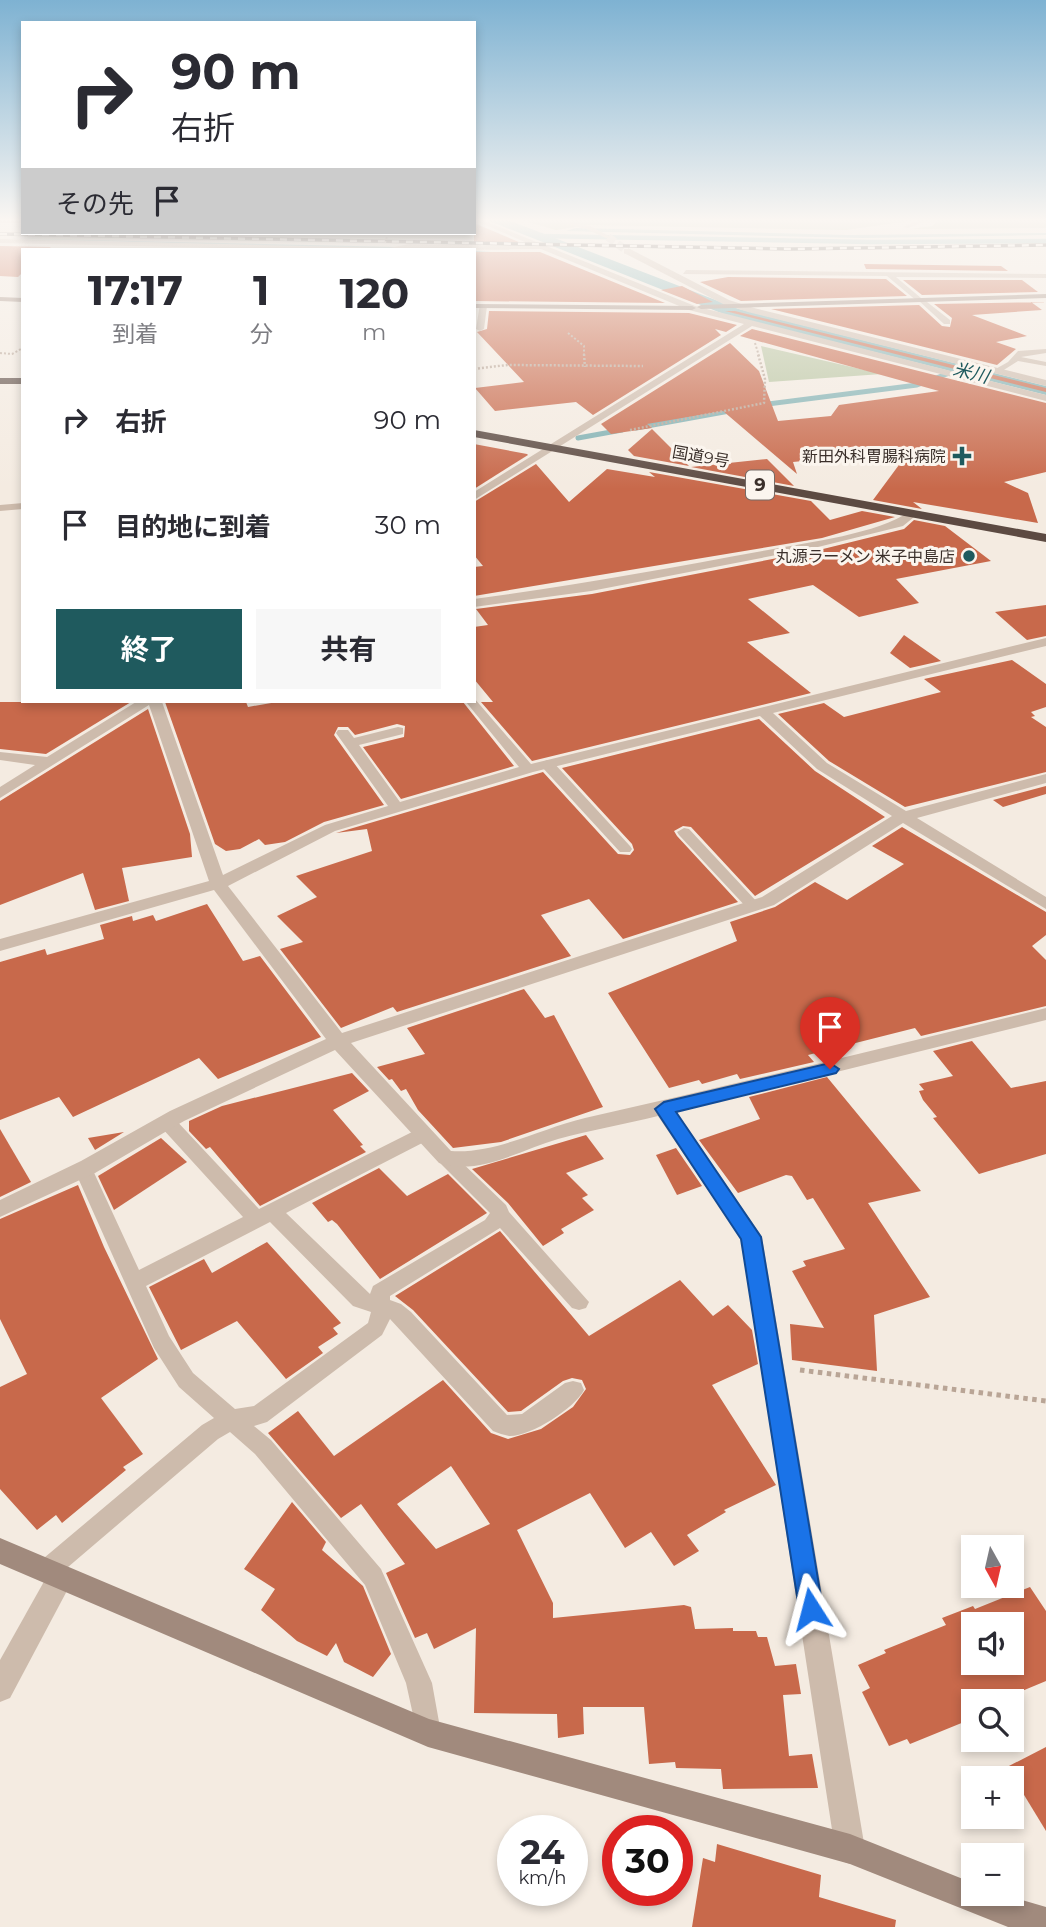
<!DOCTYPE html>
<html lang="ja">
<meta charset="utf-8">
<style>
:root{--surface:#fff;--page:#f7f7f7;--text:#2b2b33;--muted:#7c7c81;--accent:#1f5a5e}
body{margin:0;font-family:Montserrat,"Noto Sans JP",sans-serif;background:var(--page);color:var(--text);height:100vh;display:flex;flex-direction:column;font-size:26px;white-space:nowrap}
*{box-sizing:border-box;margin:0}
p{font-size:23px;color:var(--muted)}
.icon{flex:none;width:38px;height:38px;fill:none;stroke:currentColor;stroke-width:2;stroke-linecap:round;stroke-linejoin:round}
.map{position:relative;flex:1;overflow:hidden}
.panel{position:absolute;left:21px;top:248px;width:455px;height:455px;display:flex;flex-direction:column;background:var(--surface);border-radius:0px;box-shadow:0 4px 10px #0003}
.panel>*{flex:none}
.guide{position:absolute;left:21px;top:21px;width:455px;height:214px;border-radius:0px;box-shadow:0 4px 10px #0003;background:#fff;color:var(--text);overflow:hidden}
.needle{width:46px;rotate:172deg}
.fabs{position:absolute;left:961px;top:1535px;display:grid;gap:14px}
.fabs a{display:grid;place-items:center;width:63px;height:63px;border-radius:0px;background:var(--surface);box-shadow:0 4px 10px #0003;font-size:35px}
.speed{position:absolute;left:497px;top:1815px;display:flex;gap:14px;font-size:35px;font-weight:700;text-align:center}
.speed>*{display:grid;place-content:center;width:91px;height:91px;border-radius:50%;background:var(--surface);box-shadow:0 4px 10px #0003;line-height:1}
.speed small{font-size:18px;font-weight:400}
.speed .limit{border:10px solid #d22;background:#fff;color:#111}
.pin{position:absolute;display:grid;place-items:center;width:60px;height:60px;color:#fff;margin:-72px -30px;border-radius:50% 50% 50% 0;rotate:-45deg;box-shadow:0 0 7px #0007}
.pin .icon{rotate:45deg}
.me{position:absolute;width:77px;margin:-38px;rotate:351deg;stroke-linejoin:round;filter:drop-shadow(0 0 5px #0008)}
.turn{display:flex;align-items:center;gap:24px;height:147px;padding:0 35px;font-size:32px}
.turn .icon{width:91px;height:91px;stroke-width:2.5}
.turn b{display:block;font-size:49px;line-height:60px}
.then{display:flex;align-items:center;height:66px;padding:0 35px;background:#0003;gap:14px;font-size:26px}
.eta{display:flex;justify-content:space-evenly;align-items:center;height:119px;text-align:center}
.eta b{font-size:42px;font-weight:700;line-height:49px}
.primary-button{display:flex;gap:14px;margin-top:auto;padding:14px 35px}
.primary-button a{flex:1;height:80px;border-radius:0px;background:var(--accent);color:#fff;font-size:28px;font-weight:700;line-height:80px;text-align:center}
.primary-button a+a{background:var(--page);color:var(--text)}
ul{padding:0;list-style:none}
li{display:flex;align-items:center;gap:21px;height:105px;padding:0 35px}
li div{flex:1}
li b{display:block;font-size:26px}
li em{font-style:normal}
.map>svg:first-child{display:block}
.green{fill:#b8c4a0}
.water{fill:#7fb0b2}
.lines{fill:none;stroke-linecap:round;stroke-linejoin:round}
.stream-far1{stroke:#7fb0b2;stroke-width:4.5}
.stream{stroke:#7fb0b2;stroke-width:5}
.building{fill:#c8694b;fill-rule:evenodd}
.street-tunnel{stroke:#cfc6bd;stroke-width:8;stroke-dasharray:8 3.5;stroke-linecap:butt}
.path-far2{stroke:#b9a596;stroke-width:2;stroke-dasharray:2 2;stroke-linecap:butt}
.path-far1{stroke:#b9a596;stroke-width:2.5;stroke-dasharray:2 2;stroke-linecap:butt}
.path{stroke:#b9a596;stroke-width:5;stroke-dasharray:4.5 4.5;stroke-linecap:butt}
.lane{fill:#cdbbac;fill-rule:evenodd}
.street{fill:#cdbbac;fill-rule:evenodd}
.secondary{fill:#a18a7d;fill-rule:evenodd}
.highway{fill:#5c4a42;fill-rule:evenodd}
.rail-casing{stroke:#3b302b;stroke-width:3.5}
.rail{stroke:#fbf5ee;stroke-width:2.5;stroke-dasharray:7;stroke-linecap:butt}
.path-bridge{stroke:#b9a596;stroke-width:2;stroke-dasharray:2 2;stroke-linecap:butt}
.route{fill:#1a73e8;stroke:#114b97;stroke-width:2}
.poi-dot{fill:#1f5a5e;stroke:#fbf5ee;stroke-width:2.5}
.labels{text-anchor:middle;stroke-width:6;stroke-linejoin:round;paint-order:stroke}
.far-street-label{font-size:16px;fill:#3b302b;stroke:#fbf5ee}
.far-poi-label{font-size:16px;fill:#3b302b;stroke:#fbf5ee;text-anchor:end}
.far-water-label{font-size:18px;font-style:italic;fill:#1f5a5e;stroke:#fbf5ee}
.shield{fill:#fbf5ee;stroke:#756b66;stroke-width:2}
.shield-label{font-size:18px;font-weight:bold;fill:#3b302b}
</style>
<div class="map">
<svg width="1046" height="1927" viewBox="0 0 1046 1927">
<rect width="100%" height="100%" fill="#f4ebe1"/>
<g class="green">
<path d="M521 220H916L846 230 587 225 556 230Z"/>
<path d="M938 220H1046V228L911 229 932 226Z"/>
<path d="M761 346 882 374 769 382Z"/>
</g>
<g class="water">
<path d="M487 220H508L739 309 1046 386V395L726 315Z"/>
<path d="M576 228 848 235 1046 233V235L862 238 566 231Z"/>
<path d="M0 238 399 247 510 253Z"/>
</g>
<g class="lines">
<path class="stream-far1" d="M540 236 871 242 1046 241"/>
<g class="stream">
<path d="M760 405 917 385 955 371"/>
<path d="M636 428 735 410"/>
<path d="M578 438 622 430"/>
</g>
</g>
<g class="building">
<path d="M474 223 521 243 474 242Z"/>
<path d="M0 246 51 247 47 250H23V272L18 277 0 276Z"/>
<path d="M474 252H540L665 303 474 301Z"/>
<path d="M864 264 1001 266 1008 271 866 269Z"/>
<path d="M728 277 886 279 907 296 741 301 700 282Z"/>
<path d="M903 280H1022L1038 292 922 295Z"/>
<path d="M682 286 713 302 697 304 661 290Z"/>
<path d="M1031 302 1042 310 972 315 1027 336 996 342 1016 349 997 365 771 309 919 305 942 326 950 327 952 318 934 304 1045 302Z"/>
<path d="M489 311 689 313 737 325 726 332 715 329 721 335 593 415 576 402 495 411 475 388 524 382 477 332 487 329Z"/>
<path d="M725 311H735L1046 388V392Z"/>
<path d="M752 329 1046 403V472L1004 482 1028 493 1038 523 913 502 922 509 873 500 910 450 793 462 797 474 723 411 647 424 652 428 611 434 601 424 730 343 759 371 778 421 831 416 839 405 939 391 740 336Z"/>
<path d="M652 429 689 466 634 456 628 450Z"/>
<path d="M474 444 527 454 528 455 474 489Z"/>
<path d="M767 459 794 486 691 467Z"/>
<path d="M536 464 569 502 607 469 655 477 649 472 811 501 830 520 862 511 895 517 822 538 474 596V567L483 566 474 555V502Z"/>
<path d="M914 520 945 526 991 561 896 579 919 603 859 617 813 585 748 599 790 633 747 642 811 693 532 761 481 702H493L474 679V627L488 625 476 609 592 594 819 550 904 529Z"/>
<path d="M1046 605V636L1027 640 995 612Z"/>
<path d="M904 635 941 661 910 668 890 653Z"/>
<path d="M1012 660 1046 684V707L1031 712 1035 716 1031 717 1046 727V772L905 807 829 761 778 714 824 703 844 717 941 692 924 679Z"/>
<path d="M0 702H131L46 754 0 749Z"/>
<path d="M165 702H246L248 707 277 702H463L514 766 401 799 363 747 404 737 405 726 397 724 355 735 348 727H338L334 735 384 805 324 822 285 842 265 845 259 839 240 849 226 851 215 844Z"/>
<path d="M148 709 190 834 192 857 122 868 129 901 95 910 83 873 0 905V801Z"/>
<path d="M759 719 815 771 885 817 755 896 691 827 683 826 674 831 677 836 738 902 623 939 589 899 541 915 571 956 397 1012 393 1007 341 1028 280 949 303 942 277 916 317 897 296 876 372 851 367 829 336 833 543 772 618 854 630 855 634 850 632 844 562 768Z"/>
<path d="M1046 786V794L1003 807 993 800Z"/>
<path d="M902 827 1046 912V935L1032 946 1046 960V1006L921 1036 915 1028 808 1055 814 1062 740 1079 737 1074 702 1084 699 1080 669 1088 608 993 737 941 730 922 775 907 815 882 847 900 904 864 872 846Z"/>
<path d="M207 904 243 961 260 956 321 1037 218 1079 199 1058 73 1117 59 1097 0 1120V962L45 949 47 955 104 939 100 925 132 916 133 921 153 915 156 921Z"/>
<path d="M524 989 545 1018 554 1015 603 1107 501 1142 453 1148 418 1110 406 1089 401 1091 392 1079 389 1080 377 1067 425 1054 407 1028Z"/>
<path d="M972 1041 1011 1088 1046 1081V1154L979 1174 933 1118 937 1117 923 1100 919 1091 924 1090 919 1084 953 1076 933 1051Z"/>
<path d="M352 1073 369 1091 333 1110 363 1145 360 1146 366 1152 260 1206 210 1147 206 1149 189 1131V1121L222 1106Z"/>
<path d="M827 1077 921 1191 868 1203 930 1297 874 1315 877 1371 792 1360 790 1324 824 1328 792 1271 806 1266 803 1261 845 1249 813 1198 807 1200 792 1176 786 1175 738 1193 699 1140 760 1119 749 1097Z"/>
<path d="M0 1129 31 1182 0 1197Z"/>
<path d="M124 1132 95 1150 88 1138Z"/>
<path d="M586 1135 604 1159 566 1173 588 1195 582 1198 594 1210 561 1229 564 1233 543 1246 508 1203 472 1169Z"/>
<path d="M161 1138 187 1162 114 1210 98 1176Z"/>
<path d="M676 1148 702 1186 677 1195 656 1155Z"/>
<path d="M379 1168 407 1196 448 1174 487 1213 380 1279 337 1224 332 1220 328 1222 312 1203Z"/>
<path d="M78 1185 104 1247 158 1359 101 1398 143 1454 123 1467 126 1470 62 1523 56 1515 37 1530 0 1489V1387L27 1374 0 1319V1219Z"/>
<path d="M500 1231 589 1336 680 1280 713 1316 728 1305 752 1330 758 1364 712 1385 776 1485 724 1510 726 1512 687 1535 699 1551 674 1566 651 1532 625 1548 590 1493 517 1530 553 1603V1618L684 1605 691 1607 695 1629 733 1628V1631H756L758 1637H767L775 1666 796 1664 801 1694 783 1695 789 1756 812 1754 818 1788 723 1789 721 1769 676 1768 675 1762 649 1764 644 1707H583L584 1734 558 1738 557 1714 474 1713 476 1628 434 1649 427 1633 415 1638 386 1573 405 1564 361 1504 341 1518 268 1433 298 1411 334 1456 443 1380 491 1433 508 1439 541 1429 573 1407 586 1389 582 1380 572 1378 563 1381 521 1411 508 1412 413 1310 395 1296ZM451 1466 490 1524 436 1549 397 1504Z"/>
<path d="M267 1242 341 1323 333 1328 338 1334 318 1347 323 1353 286 1379 237 1321 181 1350 149 1287 204 1259 212 1273Z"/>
<path d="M292 1502 326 1542 322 1550 363 1586 391 1654 373 1677 344 1662 336 1643 327 1656 297 1641 261 1610 275 1589 244 1569Z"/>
<path d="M1030 1587 1046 1611V1681L998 1701H973V1711L961 1716 964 1722 910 1744 907 1739 889 1746 862 1692 870 1688 858 1665 886 1653 884 1650 946 1625 942 1618 973 1606 975 1609ZM973 1624H1012V1662H973Z"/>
<path d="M1046 1747V1831L1007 1767Z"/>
<path d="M717 1844 821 1875 819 1897 896 1920 895 1927H692L703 1858 715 1862Z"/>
</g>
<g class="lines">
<path class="street-tunnel" d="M608 237 627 251"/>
<g class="path-far2">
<path d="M568 333 584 346V356"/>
<path d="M755 343 759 356"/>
<path d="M0 353 12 354 23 348"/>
</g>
<g class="path-far1">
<path d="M584 354 585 367"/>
<path d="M474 369 507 365 643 366"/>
<path d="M630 430 764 403 765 379 758 354"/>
</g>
<path class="path" d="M800 1370 1046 1401"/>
<g class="lane">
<path d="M920 220H928L908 228 903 227Z"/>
<path d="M918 298H922L950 320V324H944L918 300Z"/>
<path d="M480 304 487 306 484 329 480 331 476 329Z"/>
<path d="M1046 349V353L1021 357 1046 362V366L1018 361 999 373 992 371 1008 362 1018 351Z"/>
<path d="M547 760 552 761 630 846 632 849 630 852H620L542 767 540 764Z"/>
<path d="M684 828 689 829 758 903 760 906 758 909H748L679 835 677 832Z"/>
<path d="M167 1115 173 1117 259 1209 418 1129 424 1127 430 1129 433 1134 430 1139 286 1213 370 1294 373 1286 485 1220 490 1213 440 1163 437 1158 440 1153 446 1151 452 1153 506 1205 509 1212 589 1302 586 1308 579 1310 572 1308 500 1228 390 1296V1300L401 1304 411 1312 507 1415 522 1414 565 1383 573 1381 581 1383 584 1390C575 1408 530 1437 509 1436 504 1435 498 1433 493 1431L390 1319 382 1335 267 1422 254 1426 271 1440 381 1569 432 1683 441 1733 437 1742 428 1746 419 1742 406 1683 365 1585 255 1454 230 1432 218 1439 54 1579 46 1583 38 1579 34 1571 38 1563 202 1425 214 1418 179 1387 154 1348 74 1169 76 1164 83 1162 90 1164 139 1270 243 1217 161 1127 158 1122 161 1117ZM270 1222 353 1306 371 1312 368 1323 254 1406 235 1409 193 1373 169 1336 146 1286Z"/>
</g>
<g class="street">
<path d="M474 220H482L695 306 1046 395V401L752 326 474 500V492L744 324 689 310 541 249 308 250 0 243V239L389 248 409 244 534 246Z"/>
<path d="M552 220 590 226 611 237 606 238 586 229Z"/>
<path d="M624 249H630L729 300 754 308 1046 380V386L748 312 723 304 624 253Z"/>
<path d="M686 270 1046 274V278L896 277 921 298 918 302 887 276 683 274Z"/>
<path d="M23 503V509L0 511V505Z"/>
<path d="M910 511 919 513 903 526 818 547 591 591 474 607V599C573 586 670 568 768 550 809 542 878 534 910 511Z"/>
<path d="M1046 638V646L773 713 827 763 906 811 1046 774V783L917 818 1046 897V909L903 823 774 905 351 1043 451 1151C496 1154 542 1128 585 1118 739 1083 893 1046 1046 1008V1020L676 1112 762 1237 865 1849 861 1860 850 1864 839 1860 835 1849 741 1239 658 1116C625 1124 591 1130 558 1139 520 1150 479 1176 439 1163L335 1050 184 1121 95 1173 0 1217V1200L81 1161 170 1111 326 1039 214 890 0 951V939L209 881 149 705 0 798V787L35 765 0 760V752L47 757 136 702H162L223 875 325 825 388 806 336 733 338 730H348L354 738 398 727 403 728V734L359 745 400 802 519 767 466 702H474V698L531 764ZM760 716 817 769 892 816 762 897 342 1033 228 886 335 831 533 772Z"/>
<path d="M60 1565 69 1569 73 1578 69 1587 10 1698 0 1702V1660L51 1569Z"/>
</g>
<g class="secondary">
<rect x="0" y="220" width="23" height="3"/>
<path d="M1046 294V298L701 309 697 307 701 305Z"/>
<path d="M0 297 23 298V302L0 301Z"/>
<path d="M474 304 692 306 696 308 692 310 474 308Z"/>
<path d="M0 1538 429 1719 850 1834 973 1883V1894H1001L1046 1907V1927H1008L850 1864 428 1747 0 1564Z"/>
</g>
<g class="highway">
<rect x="0" y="378" width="23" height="6"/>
<path d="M474 430 1046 534V542L474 437Z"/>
</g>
<g class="rail-casing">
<path id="rail" d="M0 234 791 249 1046 245"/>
</g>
<use href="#rail" class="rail"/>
<path class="path-bridge" d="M385 243 387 237"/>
</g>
<linearGradient id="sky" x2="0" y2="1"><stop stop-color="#7eb2d2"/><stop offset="0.45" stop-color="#faf6f2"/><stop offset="1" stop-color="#faf6f2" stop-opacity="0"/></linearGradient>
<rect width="1046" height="489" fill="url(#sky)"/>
<path class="route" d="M830 1063 839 1069 836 1073 676 1112 761 1237 823 1609 820 1617 811 1621 802 1617 799 1609 741 1239 655 1109 664 1102Z"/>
<g class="poi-dot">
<path d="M958.5 445.5h7v7h7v7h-7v7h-7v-7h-7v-7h7z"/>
<circle cx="969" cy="556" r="7"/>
</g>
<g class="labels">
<g class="far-street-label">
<text transform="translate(701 456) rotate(10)" y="6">国道9号</text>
</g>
<g class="far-poi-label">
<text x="946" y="462">新田外科胃腸科病院</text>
<text x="955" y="562">丸源ラーメン 米子中島店</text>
</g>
<g class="far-water-label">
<text transform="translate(971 373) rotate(14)" y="6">米川</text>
</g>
<rect class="shield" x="746" y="470.5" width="28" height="29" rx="5"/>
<g class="shield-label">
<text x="760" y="491">9</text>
</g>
</g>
</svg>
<div class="fabs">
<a><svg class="needle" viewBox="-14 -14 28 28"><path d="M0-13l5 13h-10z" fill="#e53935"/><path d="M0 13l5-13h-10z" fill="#7c7c81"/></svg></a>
<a><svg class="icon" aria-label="sound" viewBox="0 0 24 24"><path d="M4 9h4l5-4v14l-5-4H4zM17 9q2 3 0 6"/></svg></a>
<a><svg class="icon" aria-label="search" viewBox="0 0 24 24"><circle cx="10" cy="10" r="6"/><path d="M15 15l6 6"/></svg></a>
<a>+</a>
<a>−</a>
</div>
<div class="speed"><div>24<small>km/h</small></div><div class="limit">30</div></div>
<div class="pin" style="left:830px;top:1069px;background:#d93025"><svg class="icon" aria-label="arrive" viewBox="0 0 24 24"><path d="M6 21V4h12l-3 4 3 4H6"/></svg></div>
<svg class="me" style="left:811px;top:1609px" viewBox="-20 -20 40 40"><path d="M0-17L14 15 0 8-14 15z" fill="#1a73e8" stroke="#fff" stroke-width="4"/></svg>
<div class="guide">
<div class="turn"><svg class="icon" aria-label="right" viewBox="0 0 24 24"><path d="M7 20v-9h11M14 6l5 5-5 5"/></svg><div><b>90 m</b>右折</div></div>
<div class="then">その先<svg class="icon" aria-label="arrive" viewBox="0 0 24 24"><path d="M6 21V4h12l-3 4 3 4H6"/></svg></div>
</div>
<section class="panel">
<div class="eta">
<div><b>17:17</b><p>到着</p></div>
<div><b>1</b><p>分</p></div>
<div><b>120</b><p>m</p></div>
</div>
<ul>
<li><svg class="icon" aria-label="right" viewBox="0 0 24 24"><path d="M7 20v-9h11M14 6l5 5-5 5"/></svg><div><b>右折</b></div><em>90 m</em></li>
<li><svg class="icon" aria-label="arrive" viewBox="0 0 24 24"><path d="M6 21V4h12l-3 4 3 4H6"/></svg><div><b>目的地に到着</b></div><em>30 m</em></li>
</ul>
<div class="primary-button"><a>終了</a><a>共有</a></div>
</section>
</div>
